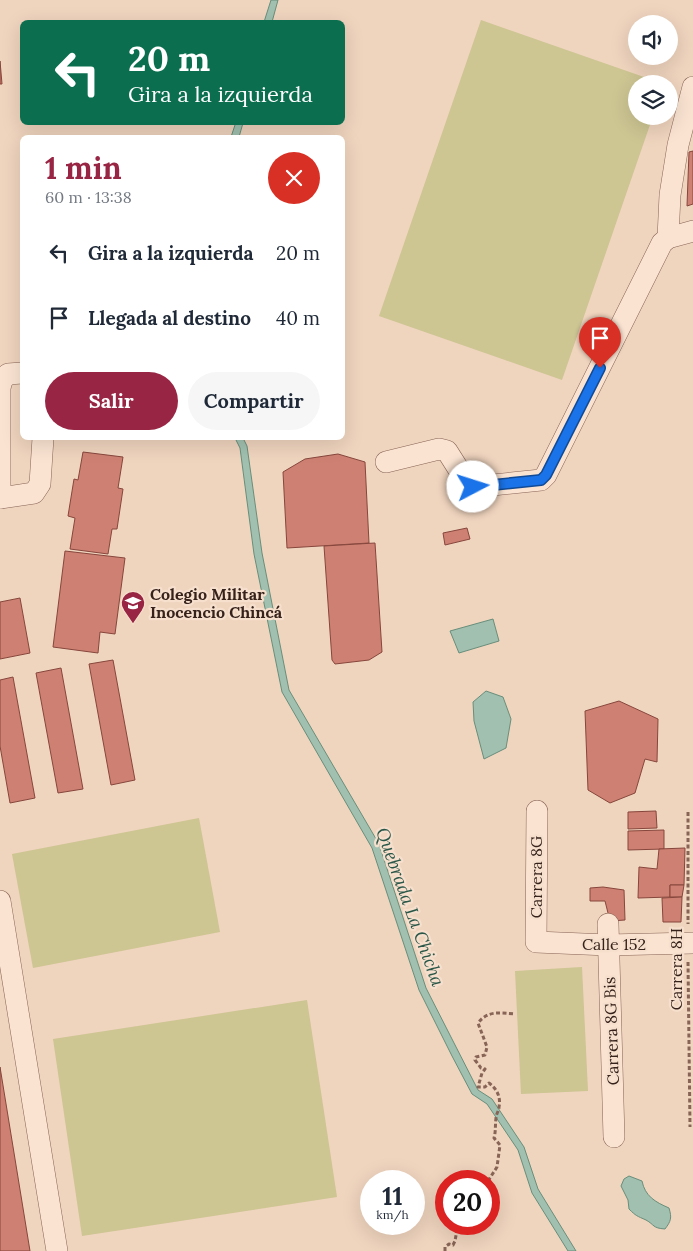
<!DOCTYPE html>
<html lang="es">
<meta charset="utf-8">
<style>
:root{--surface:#fff;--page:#f6f6f7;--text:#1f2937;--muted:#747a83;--accent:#982543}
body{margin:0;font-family:Lora,serif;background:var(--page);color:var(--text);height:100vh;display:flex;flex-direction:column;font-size:19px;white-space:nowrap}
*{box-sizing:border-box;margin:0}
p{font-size:16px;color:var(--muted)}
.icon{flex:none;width:28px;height:28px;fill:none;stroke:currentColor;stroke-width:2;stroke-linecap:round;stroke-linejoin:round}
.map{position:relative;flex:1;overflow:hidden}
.drawer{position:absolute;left:20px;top:135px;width:325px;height:305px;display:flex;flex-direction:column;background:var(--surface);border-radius:8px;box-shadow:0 5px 20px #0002}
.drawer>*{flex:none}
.guide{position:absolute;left:20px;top:20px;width:325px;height:105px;border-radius:8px;box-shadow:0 5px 20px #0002;background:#0b6e4f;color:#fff;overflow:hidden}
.controls{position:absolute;left:628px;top:15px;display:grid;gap:10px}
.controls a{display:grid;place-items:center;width:50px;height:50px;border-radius:50%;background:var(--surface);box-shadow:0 5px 20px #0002;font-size:25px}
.speed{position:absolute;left:360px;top:1170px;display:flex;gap:10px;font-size:25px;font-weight:700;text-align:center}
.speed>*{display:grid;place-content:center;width:65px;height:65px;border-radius:50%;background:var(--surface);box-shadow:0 5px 20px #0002;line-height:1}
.speed small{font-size:12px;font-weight:400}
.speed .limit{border:8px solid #d22;background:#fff;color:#111}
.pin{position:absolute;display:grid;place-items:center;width:42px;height:42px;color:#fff;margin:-51px -21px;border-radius:50% 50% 50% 0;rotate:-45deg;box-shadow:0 0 5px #0007}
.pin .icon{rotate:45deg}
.me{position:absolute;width:55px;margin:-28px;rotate:85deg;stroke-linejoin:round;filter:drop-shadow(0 0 4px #0008)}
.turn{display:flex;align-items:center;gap:18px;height:105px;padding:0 25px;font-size:22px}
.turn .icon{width:65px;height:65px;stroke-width:2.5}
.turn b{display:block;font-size:35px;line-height:42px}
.round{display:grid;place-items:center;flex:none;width:52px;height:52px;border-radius:26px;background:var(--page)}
.summary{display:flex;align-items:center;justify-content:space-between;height:85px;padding:0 25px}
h1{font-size:30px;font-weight:700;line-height:38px;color:var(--accent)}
.primary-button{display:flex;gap:10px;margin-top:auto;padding:10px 25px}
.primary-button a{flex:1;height:58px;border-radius:30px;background:var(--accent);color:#fff;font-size:20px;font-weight:700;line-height:58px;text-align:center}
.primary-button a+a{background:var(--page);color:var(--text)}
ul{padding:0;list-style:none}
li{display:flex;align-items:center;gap:15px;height:65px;padding:0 25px}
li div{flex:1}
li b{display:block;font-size:19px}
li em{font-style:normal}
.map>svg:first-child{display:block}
.green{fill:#cdc592}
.water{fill:#a1c0af;stroke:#698e7b}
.building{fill:#ce8172;stroke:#87463c}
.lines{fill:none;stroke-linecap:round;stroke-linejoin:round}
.minor-casing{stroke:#876456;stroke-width:22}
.path{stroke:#876456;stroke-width:3;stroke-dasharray:4 2.5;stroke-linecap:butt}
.minor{stroke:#fae3d1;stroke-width:21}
.route-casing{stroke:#114b97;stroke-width:12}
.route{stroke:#1a73e8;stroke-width:9}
.labels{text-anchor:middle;stroke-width:4.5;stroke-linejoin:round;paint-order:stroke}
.poi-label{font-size:16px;font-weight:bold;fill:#36221b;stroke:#f6e0cd;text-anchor:start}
.street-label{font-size:16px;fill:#36221b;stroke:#f6e0cd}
.water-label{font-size:18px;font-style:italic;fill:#2a5648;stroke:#f6e0cd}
</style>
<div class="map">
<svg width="693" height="1251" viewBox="0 0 693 1251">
<rect width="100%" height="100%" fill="#efd4be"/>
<g class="green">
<path d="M481 20 664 84H636V116H653L562 380 379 316Z"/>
<path d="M199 818 220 932 33 968 12 854Z"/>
<path d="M582 967 588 1091 521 1094 515 971Z"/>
<path d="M307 1000 337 1197 82 1236 53 1039Z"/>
</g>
<g class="water">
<path d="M271 0H278L272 22H264Z"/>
<path d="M236 122 243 123 239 137H231Z"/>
<path d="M235 438H243L247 446 262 553 289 690 379 844 426 988 478 1090 492 1099 524 1147 538 1189 576 1251H568L532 1193 518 1150 487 1104 472 1094 452 1056 419 990 372 848 282 692 254 554 240 448Z"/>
<path d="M493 619 499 641 459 653 450 631Z"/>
<path d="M486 691 503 697 511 719 506 748 484 759 474 721 473 702Z"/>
<path d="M629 1176 642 1181C645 1196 655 1202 669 1208 672 1218 671 1221 665 1229 652 1228 655 1225 646 1220 637 1216 636 1216 629 1209L628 1200 621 1186 624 1179Z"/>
</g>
<g class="building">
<path d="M0 61 2 84H0Z"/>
<path d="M693 151V204L687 206 689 152Z"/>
<path d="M83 452 123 457 118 488 123 489 117 529H112L108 554 70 549 75 518 68 516 74 479 78 480Z"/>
<path d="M338 454 365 462 369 543 287 548 283 472 305 459Z"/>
<path d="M467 528 470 539 445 545 443 533Z"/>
<path d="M375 543 382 652 369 660 335 664 332 660 324 546Z"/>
<path d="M65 551 125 558 115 634 100 632 98 653 53 647Z"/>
<path d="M20 598 30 653 0 659V602Z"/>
<path d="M113 660 135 780 111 785 89 664Z"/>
<path d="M61 668 83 789 58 793 36 673Z"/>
<path d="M13 677 35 798 10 803 0 746V680Z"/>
<path d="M619 701 658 719 657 762 645 759 635 793 610 803 588 790 585 711Z"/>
<path d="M656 811 657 828 628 829V812Z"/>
<path d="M664 830V849L628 850V831Z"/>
<path d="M685 848 684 885H670V897L638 898 639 867 657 869 659 849Z"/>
<path d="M670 885H684L682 897H670Z"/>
<path d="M603 887 624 890 625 920 610 921 605 901H590V888Z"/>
<path d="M682 897 681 922H663L662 898Z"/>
<path d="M0 1067 30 1251H0Z"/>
</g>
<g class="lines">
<g class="minor-casing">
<g id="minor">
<path d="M668 238 670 195 678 145 693 87"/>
<path d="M386 462 439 449 447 451 466 481 473 487 541 480 546 475 662 243 668 238 693 231"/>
<path d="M0 498V388L2 380 8 374 22 373"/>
<path d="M0 498 34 493 40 484 43 438"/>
<path d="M537 811 536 942 608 945 693 943"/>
<path d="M0 901 57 1251"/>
<path d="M608 924 614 1137"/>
</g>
</g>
<g class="path">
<path d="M688 812V924"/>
<path d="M688 962 690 1127"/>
<path d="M488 1181 497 1167 500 1145 494 1138C496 1131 495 1125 496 1118 496 1114 499 1111 499 1107 501 1097 497 1089 489 1083L485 1087H478L482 1073 485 1069 481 1068 475 1060 476 1057 485 1055 487 1047 478 1023C488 1010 500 1013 515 1014"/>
<path d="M445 1251V1247L449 1244 453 1245 455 1241 458 1224"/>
</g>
<use href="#minor" class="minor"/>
</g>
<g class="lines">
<g class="route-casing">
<path id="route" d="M473 487 541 480 546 475 600 368"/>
</g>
<use href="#route" class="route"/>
</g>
<defs>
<g id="school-pin" transform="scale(1.25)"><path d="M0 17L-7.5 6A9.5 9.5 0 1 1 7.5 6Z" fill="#982543" stroke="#f6e0cd"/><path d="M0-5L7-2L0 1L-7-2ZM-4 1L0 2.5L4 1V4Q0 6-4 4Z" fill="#fff"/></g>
</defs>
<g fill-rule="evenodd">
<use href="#school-pin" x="133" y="603"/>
</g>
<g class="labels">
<g class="poi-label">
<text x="150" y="600">Colegio Militar<tspan x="150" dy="18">Inocencio Chincá</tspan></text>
</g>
<g class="street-label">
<text transform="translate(536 877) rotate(-90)" y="6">Carrera 8G</text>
<text x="614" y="950">Calle 152</text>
<text transform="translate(676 969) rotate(-90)" y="6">Carrera 8H</text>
<text transform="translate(611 1031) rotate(-92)" y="6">Carrera 8G Bis</text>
</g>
<g class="water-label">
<text transform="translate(410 907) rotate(70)" y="6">Quebrada La Chicha</text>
</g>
</g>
</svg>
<div class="controls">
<a><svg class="icon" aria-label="sound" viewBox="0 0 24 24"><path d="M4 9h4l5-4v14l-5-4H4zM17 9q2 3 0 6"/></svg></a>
<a><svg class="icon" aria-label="layers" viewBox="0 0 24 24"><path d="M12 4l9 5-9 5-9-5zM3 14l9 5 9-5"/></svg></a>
</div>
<div class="speed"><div>11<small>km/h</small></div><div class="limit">20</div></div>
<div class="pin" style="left:600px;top:368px;background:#d93025"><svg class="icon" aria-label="arrive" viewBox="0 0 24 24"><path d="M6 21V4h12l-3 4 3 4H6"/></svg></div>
<svg class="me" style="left:473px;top:487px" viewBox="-20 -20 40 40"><circle r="19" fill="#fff"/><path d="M0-13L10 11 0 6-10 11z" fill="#1a73e8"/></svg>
<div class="guide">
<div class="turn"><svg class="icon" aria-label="left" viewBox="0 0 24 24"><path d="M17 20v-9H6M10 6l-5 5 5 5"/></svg><div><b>20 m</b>Gira a la izquierda</div></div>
</div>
<section class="drawer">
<div class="summary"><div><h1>1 min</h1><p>60 m · 13:38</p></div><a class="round" style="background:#d93025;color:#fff"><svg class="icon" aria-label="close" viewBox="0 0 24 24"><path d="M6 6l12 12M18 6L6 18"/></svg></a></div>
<ul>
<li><svg class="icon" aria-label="left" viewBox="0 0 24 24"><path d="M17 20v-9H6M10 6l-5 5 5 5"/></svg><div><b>Gira a la izquierda</b></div><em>20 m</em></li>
<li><svg class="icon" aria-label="arrive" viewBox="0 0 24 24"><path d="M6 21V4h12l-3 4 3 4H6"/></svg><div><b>Llegada al destino</b></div><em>40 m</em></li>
</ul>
<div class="primary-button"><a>Salir</a><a>Compartir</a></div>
</section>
</div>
